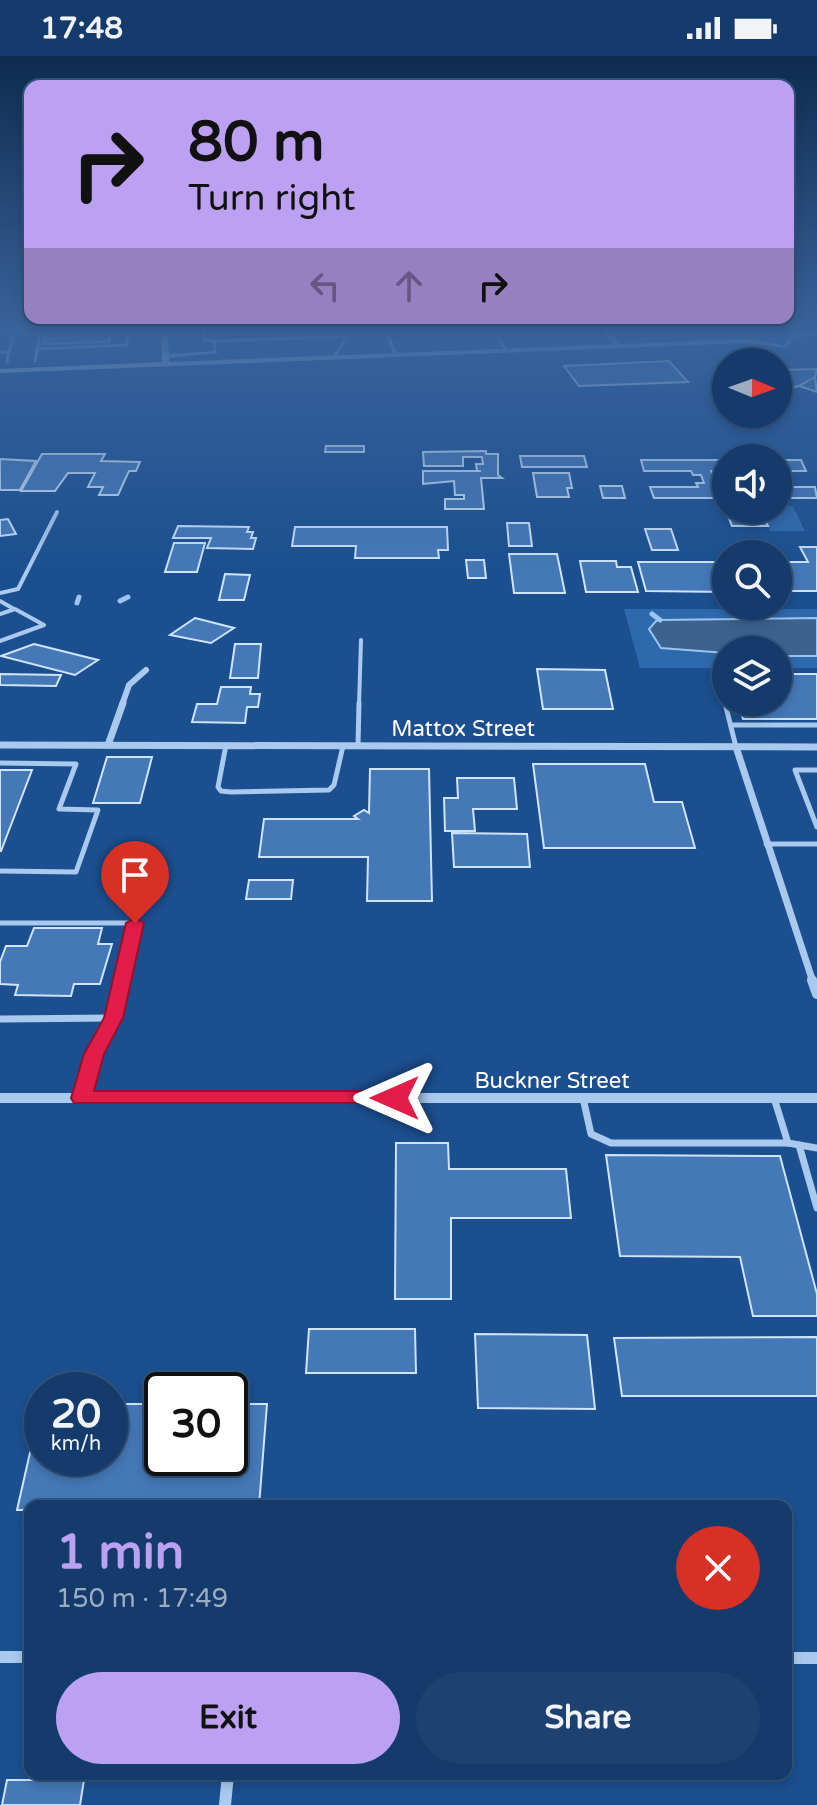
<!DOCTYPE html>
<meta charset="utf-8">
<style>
:root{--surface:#143b6b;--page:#1d4271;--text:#f1f3f6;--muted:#9dadc1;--line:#33557e;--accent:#bca0f2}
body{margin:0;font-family:"Varela Round",sans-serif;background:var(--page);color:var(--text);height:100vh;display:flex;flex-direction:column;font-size:30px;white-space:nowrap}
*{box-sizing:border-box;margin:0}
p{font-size:26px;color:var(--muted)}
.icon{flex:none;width:44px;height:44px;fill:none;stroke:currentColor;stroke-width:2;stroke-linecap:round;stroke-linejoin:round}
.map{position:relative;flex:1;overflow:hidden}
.drawer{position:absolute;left:24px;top:1444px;width:768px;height:280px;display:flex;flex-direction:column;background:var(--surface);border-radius:16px;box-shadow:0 4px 12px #0003,0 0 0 2px var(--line)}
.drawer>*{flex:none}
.banner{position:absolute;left:24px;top:24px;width:770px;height:244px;border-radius:16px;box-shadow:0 4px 12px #0003,0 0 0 2px var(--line);background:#bca0f2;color:#111;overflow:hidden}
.needle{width:52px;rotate:91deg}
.tools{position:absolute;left:712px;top:292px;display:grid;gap:16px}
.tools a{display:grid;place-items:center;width:80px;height:80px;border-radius:50%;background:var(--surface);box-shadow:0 4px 12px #0003,0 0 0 2px var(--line);font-size:40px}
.speed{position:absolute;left:24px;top:1316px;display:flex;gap:16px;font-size:40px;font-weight:700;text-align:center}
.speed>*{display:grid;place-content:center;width:104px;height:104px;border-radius:50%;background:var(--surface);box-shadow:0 4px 12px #0003,0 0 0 2px var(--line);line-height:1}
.speed small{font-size:20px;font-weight:400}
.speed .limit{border:4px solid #111;border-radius:12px;background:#fff;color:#111}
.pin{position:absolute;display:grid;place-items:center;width:68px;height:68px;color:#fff;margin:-82px -34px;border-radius:50% 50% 50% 0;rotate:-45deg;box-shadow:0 0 8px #0007}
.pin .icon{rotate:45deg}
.me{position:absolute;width:88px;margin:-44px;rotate:270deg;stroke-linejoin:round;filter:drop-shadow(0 0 6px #0008)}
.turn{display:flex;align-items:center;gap:28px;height:168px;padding:0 32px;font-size:36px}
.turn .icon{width:104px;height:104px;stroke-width:2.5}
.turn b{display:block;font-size:56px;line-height:68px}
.lanes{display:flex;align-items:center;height:76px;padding:0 32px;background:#0003;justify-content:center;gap:40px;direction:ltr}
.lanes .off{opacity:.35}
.round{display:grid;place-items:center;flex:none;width:84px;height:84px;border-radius:42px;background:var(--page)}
.summary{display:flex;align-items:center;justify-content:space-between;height:136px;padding:0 32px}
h1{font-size:48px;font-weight:700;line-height:60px;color:var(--accent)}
.button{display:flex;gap:16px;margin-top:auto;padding:16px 32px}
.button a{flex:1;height:92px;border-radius:48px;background:var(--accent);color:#111;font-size:32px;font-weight:700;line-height:92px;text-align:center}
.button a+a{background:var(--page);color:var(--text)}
.status{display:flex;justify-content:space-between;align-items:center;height:56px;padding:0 40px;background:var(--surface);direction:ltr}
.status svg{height:22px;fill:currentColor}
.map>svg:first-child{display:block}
.green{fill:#2e69ad}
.water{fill:#3c6290;stroke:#9cc4f0;stroke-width:2}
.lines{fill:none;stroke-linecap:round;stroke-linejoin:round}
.stream{stroke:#9cc4f0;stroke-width:5}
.building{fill:#4478b7;stroke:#cfe3fa;stroke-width:2}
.service-far3{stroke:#a9c9ee;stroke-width:3}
.service-far2{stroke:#a9c9ee;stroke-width:4}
.service-far1{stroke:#a9c9ee;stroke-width:5}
.service{stroke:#a9c9ee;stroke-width:7}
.minor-far4{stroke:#a9c9ee;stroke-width:4}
.minor-far3{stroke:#a9c9ee;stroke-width:6}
.minor-far2{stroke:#a9c9ee;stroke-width:7}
.minor-far1{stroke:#a9c9ee;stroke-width:10}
.minor{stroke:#a9c9ee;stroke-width:12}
.tertiary{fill:#a9c9ee;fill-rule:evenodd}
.route{fill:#e11d48;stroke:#92132f;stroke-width:2}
.labels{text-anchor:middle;stroke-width:6;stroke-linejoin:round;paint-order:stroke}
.street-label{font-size:22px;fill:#fff;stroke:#1b4f8f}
</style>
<div class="status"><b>17:48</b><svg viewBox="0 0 49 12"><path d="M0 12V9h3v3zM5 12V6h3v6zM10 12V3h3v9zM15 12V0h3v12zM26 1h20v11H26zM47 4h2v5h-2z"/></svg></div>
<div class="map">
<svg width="817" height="1749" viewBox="0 0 817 1749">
<rect width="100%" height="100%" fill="#1b4f8f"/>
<g class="green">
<path d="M778 450H793L805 475H770L761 454H778Z"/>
<path d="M624 553H817V612H778V594H726V612H640Z"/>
</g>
<path class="water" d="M817 562V600H778V594H726V597L661 592 649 573 657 564Z"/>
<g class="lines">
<g class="stream">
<path d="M120 545 128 541"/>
<path d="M77 547 79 541"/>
<path d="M652 558 660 564"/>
</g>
</g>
<g class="building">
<path d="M227 271H291L292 274 229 279Z"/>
<path d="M110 276 109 286 43 288 45 278Z"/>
<path d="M669 305 688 326 579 330 564 310Z"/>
<path d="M817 313 815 321 799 330 778 336V314Z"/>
<path d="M815 321 817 336 799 330Z"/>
<path d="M326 390H364V396H325Z"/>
<path d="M486 395V398H498V419L502 422H481L484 453H445V443H464V439H455L454 425 423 428V415H481H477L476 408H483L482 401H463V410H424L423 396Z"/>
<path d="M42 398H105L101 405 140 406 136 415H129L118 439H99L103 431H88L95 417H68L55 435H21Z"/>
<path d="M520 400H584L587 411H522Z"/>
<path d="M0 403 36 405 20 434H0Z"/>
<path d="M641 404H726V415H711L713 419H726V427H717L719 432H726V442H654L650 431H698L696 427H704L701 419H693L691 415H644Z"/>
<path d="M778 404H801L806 415H778Z"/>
<path d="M533 417H569L572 432H567L569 441H537Z"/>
<path d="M600 430H622L625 442H603Z"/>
<path d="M778 431H815L817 442H778Z"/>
<path d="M724 450 726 454H761L768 470H732Z"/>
<path d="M8 463 16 478 0 480V464Z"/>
<path d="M507 467H529L532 490H509Z"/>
<path d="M178 470 249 471 247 476H253L251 482H256L253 493 207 492 211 482H173Z"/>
<path d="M295 471H447L448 494H438L439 502H355L356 490H292Z"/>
<path d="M645 473H671L678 494H652Z"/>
<path d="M174 487H205L197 516H165Z"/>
<path d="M800 491H817V535H787L778 515V506H808Z"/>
<path d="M509 498H557L565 537H514Z"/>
<path d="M466 504H484L486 522H468Z"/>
<path d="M580 505H616L617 511H631L638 536H586Z"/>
<path d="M638 506H719L726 526V536L646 535Z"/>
<path d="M225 518 250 519 244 544H219Z"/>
<path d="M195 562 234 572 211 587 170 579Z"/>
<path d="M34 588 98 604 75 619 1 600Z"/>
<path d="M235 588H261L258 622H230Z"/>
<path d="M537 613 605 614 613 653H543Z"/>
<path d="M0 618 61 619 56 630 0 629Z"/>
<path d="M778 618H817V663H743L737 646H778Z"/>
<path d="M221 631H251L250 638H260L258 651H247L245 667 192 666 197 648H217Z"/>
<path d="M107 701H152L140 747H93Z"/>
<path d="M533 708H645L654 746H682L695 792H544Z"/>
<path d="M370 713H429L432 845H367L368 801H259L264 763H358L354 760 364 754 369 757Z"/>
<path d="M0 714H32L1 795H0Z"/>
<path d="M457 722H514L517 753H473L475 775H445L444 742H458Z"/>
<path d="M452 777 527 778 530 811H454Z"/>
<path d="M249 824H293L291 843H246Z"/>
<path d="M34 872H102L98 888H112L100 928H74L71 940 15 939 18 929 0 928V906L6 890H27Z"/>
<path d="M396 1087H448L449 1113H566L571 1162H451V1243H395Z"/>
<path d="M606 1099 780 1100 817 1238V1260H753L740 1201 620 1200Z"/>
<path d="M309 1273H415L416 1317H306Z"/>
<path d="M475 1278 587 1279 595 1353 478 1352Z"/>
<path d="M817 1281V1340H622L614 1282Z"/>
<path d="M41 1348 42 1402H110V1348H162V1402H230V1348H267L259 1450H30V1454H17Z"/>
<path d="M7 1724H84L80 1749H2Z"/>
</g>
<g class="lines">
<g class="service-far3">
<path d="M204 271V284L215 285"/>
<path d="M491 271 506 294"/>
<path d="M41 273 82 271"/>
<path d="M786 290 793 280 817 277"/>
<path d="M37 293 127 289 128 271"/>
<path d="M0 296H9L7 306"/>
<path d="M9 296 14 276"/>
<path d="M214 297 215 285 348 280 334 301"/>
<path d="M35 305 41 271"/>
</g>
<g class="service-far2">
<path d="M0 537 18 533 57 456"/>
<path d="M0 545 14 553"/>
<path d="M0 558 15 553 44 569 0 585"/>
<path d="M717 617 725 649"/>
<path d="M359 649 361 584"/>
</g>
<g class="service-far1">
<path d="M725 647 736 691"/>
<path d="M731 669H817"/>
<path d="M226 689 218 731 221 735 231 736 329 734 334 729 343 690"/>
<path d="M358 690 359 647"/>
<path d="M0 707 76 708 59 753 98 754 76 816 0 815"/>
<path d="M817 714H795L817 771"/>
<path d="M766 788H817"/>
<path d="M0 867H135L122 926"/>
</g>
<g class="service">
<path d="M0 963 114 962"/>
<path d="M81 1042 94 998 114 962 122 924"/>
<path d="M583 1042 591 1078 611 1087H788L817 1092"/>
<path d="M774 1042 788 1087"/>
<path d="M799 1089 817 1152"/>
</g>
<g class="minor-far4">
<path d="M384 271 396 299"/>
<path d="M602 271 618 290"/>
</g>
<path class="minor-far3" d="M122 649 129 629 146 614"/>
<g class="minor-far2">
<path d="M0 689 817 691"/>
<path d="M108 689 123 647"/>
<path d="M736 691 813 926"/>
</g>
<g class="minor-far1">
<path d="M812 924 817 938"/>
<path d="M0 1042H817"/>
</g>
<g class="minor">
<path d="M0 1601H30"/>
<path d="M786 1602H817"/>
<path d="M225 1749 228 1718"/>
</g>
<path class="tertiary" d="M161 271H167L169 298 215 295 218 297 169 302V306L747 283 789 290 786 292 747 287 0 317V313L162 306Z"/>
</g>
<linearGradient id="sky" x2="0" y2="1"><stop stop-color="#0f2b4f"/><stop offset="0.53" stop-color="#39639b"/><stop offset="1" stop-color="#39639b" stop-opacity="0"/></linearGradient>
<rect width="817" height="516" fill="url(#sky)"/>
<path class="route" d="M135 862 144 867 123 962 104 998 94 1035H395L402 1037 405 1042 402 1047H74L71 1042 84 998 104 962 126 867Z"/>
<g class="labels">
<g class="street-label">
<text x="463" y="680">Mattox Street</text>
<text x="552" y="1032">Buckner Street</text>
</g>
</g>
</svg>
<div class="tools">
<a><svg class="needle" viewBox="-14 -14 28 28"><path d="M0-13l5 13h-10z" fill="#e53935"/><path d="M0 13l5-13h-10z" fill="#9dadc1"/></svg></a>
<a><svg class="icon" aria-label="sound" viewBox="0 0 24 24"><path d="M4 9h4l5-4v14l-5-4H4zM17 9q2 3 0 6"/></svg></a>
<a><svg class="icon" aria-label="search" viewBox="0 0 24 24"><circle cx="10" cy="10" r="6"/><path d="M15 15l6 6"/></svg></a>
<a><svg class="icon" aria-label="layers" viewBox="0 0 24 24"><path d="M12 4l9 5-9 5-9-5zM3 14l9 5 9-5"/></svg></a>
</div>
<div class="speed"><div>20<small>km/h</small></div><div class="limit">30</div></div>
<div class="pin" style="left:135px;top:867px;background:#d93025"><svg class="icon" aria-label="arrive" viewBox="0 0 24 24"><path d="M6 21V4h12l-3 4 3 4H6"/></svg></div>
<svg class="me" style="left:395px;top:1042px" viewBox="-20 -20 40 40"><path d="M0-17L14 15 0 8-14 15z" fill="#e11d48" stroke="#fff" stroke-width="4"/></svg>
<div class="banner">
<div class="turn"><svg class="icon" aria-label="right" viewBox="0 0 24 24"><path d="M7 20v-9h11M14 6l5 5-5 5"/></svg><div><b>80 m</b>Turn right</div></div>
<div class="lanes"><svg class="icon off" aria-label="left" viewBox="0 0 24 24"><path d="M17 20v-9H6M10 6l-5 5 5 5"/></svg><svg class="icon off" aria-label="ahead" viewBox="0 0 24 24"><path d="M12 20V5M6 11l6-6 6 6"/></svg><svg class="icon" aria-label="right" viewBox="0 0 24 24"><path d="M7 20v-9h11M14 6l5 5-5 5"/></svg></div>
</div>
<section class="drawer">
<div class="summary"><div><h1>1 min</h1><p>150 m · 17:49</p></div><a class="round" style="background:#d93025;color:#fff"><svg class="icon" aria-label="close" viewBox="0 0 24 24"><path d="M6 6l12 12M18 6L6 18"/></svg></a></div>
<div class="button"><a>Exit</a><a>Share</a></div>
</section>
</div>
